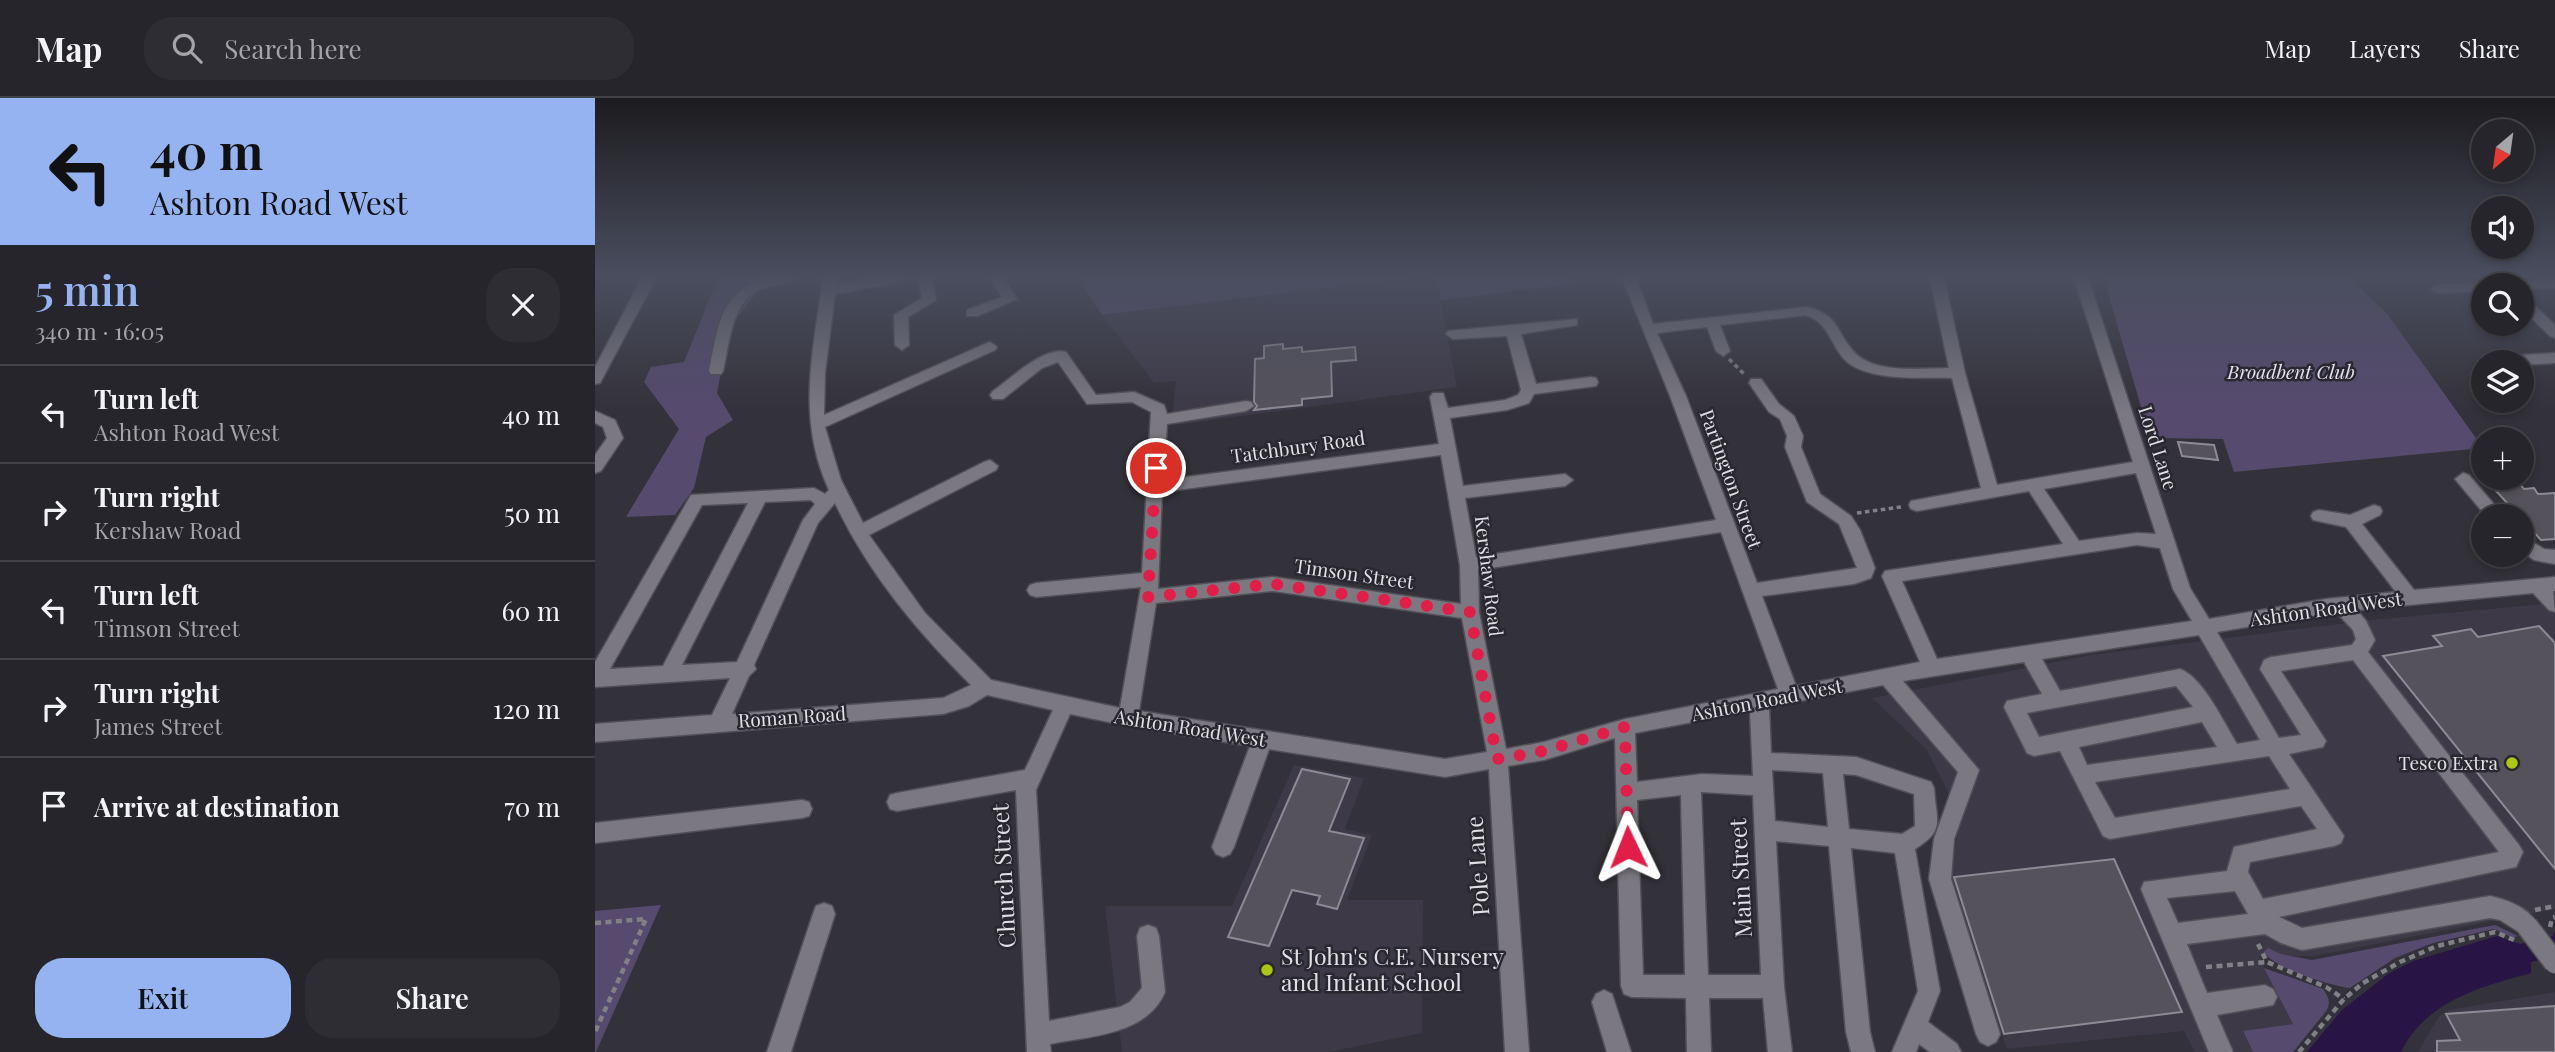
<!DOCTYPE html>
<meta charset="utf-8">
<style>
:root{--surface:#26252b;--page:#2e2d33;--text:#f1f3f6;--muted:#a4a5a9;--line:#424247;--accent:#95b2f1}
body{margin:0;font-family:"Playfair Display",serif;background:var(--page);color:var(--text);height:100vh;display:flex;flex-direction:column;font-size:26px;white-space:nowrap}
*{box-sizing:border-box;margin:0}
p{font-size:23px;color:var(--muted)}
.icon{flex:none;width:38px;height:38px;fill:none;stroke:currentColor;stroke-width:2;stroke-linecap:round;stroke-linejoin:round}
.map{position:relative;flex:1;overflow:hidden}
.panel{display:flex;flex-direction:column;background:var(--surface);width:595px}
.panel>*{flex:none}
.guide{background:#95b2f1;color:#111;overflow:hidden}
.needle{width:46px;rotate:209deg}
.buttons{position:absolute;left:1876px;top:21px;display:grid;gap:14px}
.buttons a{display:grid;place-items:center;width:63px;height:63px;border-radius:50%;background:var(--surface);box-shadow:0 4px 10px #0003,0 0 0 2px var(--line);font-size:35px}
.pin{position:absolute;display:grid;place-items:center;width:60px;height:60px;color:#fff;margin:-30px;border:4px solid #fff;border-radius:50%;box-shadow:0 2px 7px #0007}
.me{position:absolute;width:77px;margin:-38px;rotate:358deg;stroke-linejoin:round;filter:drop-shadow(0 0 5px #0008)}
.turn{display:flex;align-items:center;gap:24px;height:147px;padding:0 35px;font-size:32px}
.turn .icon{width:91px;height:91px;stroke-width:2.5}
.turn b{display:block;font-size:49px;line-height:60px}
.round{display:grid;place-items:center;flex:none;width:74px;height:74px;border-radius:28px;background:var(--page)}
.overview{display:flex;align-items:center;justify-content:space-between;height:119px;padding:0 35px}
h1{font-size:42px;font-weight:600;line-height:52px;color:var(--accent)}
.primary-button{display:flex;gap:14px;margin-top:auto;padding:14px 35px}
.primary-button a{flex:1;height:80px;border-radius:28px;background:var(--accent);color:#111;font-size:28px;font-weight:600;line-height:80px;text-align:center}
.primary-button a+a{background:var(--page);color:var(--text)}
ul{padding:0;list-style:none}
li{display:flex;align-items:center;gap:21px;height:98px;padding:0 35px;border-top:2px solid var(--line)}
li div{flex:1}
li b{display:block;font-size:26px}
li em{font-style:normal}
header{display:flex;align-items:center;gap:42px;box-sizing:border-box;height:98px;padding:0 35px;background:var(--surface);border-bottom:2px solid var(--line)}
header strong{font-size:33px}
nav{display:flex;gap:38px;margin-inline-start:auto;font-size:24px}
.search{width:490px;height:63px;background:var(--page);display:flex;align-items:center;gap:18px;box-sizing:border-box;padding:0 24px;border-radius:28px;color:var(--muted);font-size:26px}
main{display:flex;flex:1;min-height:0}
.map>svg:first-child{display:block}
.built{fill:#3d3947}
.green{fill:#564a6e}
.water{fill:#281445}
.building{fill:#55525b;stroke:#8d8a94;stroke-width:2}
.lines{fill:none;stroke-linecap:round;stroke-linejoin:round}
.minor-casing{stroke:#525057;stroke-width:3}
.path-far1{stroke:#818086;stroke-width:3.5;stroke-dasharray:4.5 3.5;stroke-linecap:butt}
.path{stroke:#818086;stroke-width:4.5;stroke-dasharray:6 4.5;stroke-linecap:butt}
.minor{fill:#7b7881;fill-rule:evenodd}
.minor-bridge-casing{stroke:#525057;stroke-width:24;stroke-linecap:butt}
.minor-bridge{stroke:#7b7881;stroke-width:21}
.route{stroke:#e11d48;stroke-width:12;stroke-dasharray:0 21.6}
.poi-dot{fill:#acc611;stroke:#29272f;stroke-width:2.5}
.labels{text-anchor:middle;stroke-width:5;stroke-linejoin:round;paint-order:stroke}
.park-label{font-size:19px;font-style:italic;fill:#e5e0f2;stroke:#29272f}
.street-label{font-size:19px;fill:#e0dfe4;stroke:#29272f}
.poi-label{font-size:19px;fill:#e0dfe4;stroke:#29272f;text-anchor:end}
.near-street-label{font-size:23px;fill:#e0dfe4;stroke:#29272f}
.near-poi-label{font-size:23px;fill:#e0dfe4;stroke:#29272f;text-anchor:start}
</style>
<header>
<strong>Map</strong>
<div class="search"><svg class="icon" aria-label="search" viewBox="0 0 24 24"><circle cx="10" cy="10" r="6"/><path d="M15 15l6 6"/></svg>Search here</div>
<nav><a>Map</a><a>Layers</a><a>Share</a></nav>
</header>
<main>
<section class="panel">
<div class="guide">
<div class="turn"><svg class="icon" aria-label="left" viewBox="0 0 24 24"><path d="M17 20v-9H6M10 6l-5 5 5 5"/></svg><div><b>40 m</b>Ashton Road West</div></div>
</div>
<div class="overview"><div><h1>5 min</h1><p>340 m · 16:05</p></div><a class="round"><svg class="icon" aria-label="close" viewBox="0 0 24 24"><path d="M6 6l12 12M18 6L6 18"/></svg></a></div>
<ul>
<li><svg class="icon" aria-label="left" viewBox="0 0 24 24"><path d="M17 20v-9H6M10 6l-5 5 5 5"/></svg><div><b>Turn left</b><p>Ashton Road West</p></div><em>40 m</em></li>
<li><svg class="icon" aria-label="right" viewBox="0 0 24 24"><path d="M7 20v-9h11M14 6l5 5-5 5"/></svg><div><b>Turn right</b><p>Kershaw Road</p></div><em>50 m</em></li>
<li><svg class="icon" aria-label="left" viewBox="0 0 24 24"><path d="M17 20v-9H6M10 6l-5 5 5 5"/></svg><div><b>Turn left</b><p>Timson Street</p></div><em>60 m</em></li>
<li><svg class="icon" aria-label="right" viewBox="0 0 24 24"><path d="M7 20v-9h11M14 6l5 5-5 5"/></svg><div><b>Turn right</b><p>James Street</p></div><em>120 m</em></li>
<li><svg class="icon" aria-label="arrive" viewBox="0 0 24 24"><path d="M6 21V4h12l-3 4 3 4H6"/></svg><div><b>Arrive at destination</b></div><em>70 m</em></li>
</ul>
<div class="primary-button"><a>Exit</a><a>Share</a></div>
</section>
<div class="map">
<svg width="1960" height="954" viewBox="0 0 1960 954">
<rect width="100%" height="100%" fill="#333139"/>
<g class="built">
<path d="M812 180H841L862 289 580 327 578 310 581 283 559 285 507 217Z"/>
<path d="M1960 505V811L1719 858H1664L1698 926 1648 934 1658 954H1600L1589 933 1412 951 1354 790 1365 718 1332 652 1277 600 1496 557 1775 522Z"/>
<path d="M699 667 769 680 750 731 777 737 752 802H828L827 935 734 954H527L510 808H637Z"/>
<path d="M1960 894V954H1823L1844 918 1854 912Z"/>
</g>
<g class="green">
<path d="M123 180H178L168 187 134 230 122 295 138 322 111 339 99 390 80 417 31 419 84 331 49 284 56 269 89 264Z"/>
<path d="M482 180H812L507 217Z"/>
<path d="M841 180H976L978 186 846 202Z"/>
<path d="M1756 180 1793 217 1888 350 1639 374 1628 341 1555 340 1509 181Z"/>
<path d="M66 807 1 954H0V813Z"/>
<path d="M1900 827 1923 838 1918 840 1899 831 1838 845 1800 860 1755 890C1736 888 1678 870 1669 854L1673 850 1686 856 1717 862Z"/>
<path d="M1669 870 1728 891C1733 898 1736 903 1732 912L1698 954H1658L1648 933 1698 926Z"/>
</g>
<path class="water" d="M1960 832V859L1936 864V875C1885 889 1831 903 1806 954H1712L1747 912 1793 876 1818 863 1902 838 1925 846 1958 838Z"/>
<g class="building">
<path d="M688 246V251L707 249V254L760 249 761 262 736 264 737 298 707 301V307L659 312 662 308 659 304 660 261 669 260V248Z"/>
<path d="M1583 344 1619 347 1623 362 1587 358Z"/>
<path d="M1921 381 1929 391 1939 390 1943 396 1960 395V441L1946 442 1892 383Z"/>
<path d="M1944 528 1960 545V771L1788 558 1847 548 1838 538 1876 531 1883 539Z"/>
<path d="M707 671 755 681 734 733 769 740 742 811 722 806 725 798 697 792 674 848 633 839Z"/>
<path d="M1519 761 1587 914 1409 936 1359 779Z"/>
<path d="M1960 908V954H1842V943L1865 942 1851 916Z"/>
</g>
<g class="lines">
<g class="minor-casing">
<g id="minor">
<path d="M47 180H61L5 285 0 286V269Z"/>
<path d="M172 180H200C190 188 174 186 163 192 136 206 134 247 128 273L126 276H116L114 273C123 232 124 192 172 180Z"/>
<path d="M228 180H242L241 187 280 180H311L304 184 240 196 230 275 229 317 390 246 395 244 402 249 400 252 230 329 246 382 268 425 389 364 395 362 403 368 401 372 274 437 330 515 396 582 525 610 546 489 441 499 435 497 432 492 435 487 441 485 547 475 556 314 537 304 492 306 463 264 447 270 408 301H398L395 297 398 293C415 281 449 248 471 254L501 297 539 294 569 307 572 316 651 303 656 304 659 308 651 313 572 326 568 382 844 346 835 299 838 295H848L853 310 910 302 923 297 926 292 912 238 858 241 851 236 853 233 982 221V227L926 236 941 286 996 279 1001 280 1003 284 1001 288 939 296 934 305 912 312 855 320 868 388 970 376 978 382 970 388 870 400 881 459 1121 422 1075 298 1027 180H1041L1058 226 1212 209C1246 217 1241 237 1262 257 1284 276 1328 270 1354 270L1335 180H1349L1370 275 1402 387 1538 364 1479 180H1493L1595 490 1614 521 1731 501 1801 494 1751 429 1718 422 1716 418 1718 414 1724 412 1755 417 1779 407 1785 409 1787 413 1785 417 1767 426 1819 492 1960 479V493H1958L1960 514 1954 512 1938 495 1762 512 1771 523 1780 542 1773 554 1924 747 1928 754 1921 769 1684 819 1707 830 1895 798C1913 802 1935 810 1943 828L1940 836 1932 839 1905 822 1895 820 1707 852 1686 845 1670 836 1592 846 1612 895 1670 887 1678 891 1682 899 1678 907 1622 917 1638 954H1614L1546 791 1549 784 1632 773 1639 749 1722 731 1706 708 1515 741 1508 738 1465 653 1439 658 1432 655 1409 609 1412 603 1447 596 1429 564 1308 583 1384 672 1359 741 1356 781 1405 936 1401 944 1393 948 1385 944 1381 936 1334 781 1339 741 1363 674 1288 587 1174 609 1176 655 1261 659 1336 684 1339 690C1341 723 1351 732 1320 751L1345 893 1333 924 1362 946 1366 954H1335L1324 946 1321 954H1297L1323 893 1300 755 1256 750 1275 934 1280 954H1256L1251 934 1234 748 1181 743 1189 889 1197 954H1173L1168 900H1114L1116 954H1092L1091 900 1037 899 1029 896 1026 888 1020 640 949 662 913 668 934 954H910L894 671 850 679 674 651 639 749 635 756 628 759 621 756 617 749 655 648 533 628 475 616 441 692 454 923 525 909 535 904 547 890 542 838 545 830 553 827 561 830 564 838 570 894C552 937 495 938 455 946L456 954H432L421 692 302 713 295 711 292 704 295 697 302 695 430 672 458 612 392 597 374 608 348 616 0 644V626L117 617 135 580 0 589V564L96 397 219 390 230 396 234 392C201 321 218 255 228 180ZM1211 217C1233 224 1236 247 1250 262 1273 284 1327 279 1357 280L1386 390 1316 403 1314 407 1316 411 1322 413 1434 393 1468 446 1290 473 1287 478 1325 564 1201 588 1167 498 1259 486 1276 480 1280 470 1265 432 1256 418 1225 396 1206 349 1208 338 1199 318 1184 306 1166 281H1156L1154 285 1174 314 1185 321 1192 338 1190 349 1212 404 1244 426 1262 470 1162 485 1091 298 1062 235 1112 229 1121 253 1128 258 1135 253 1125 227ZM846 357 865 467 866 506 678 479 563 491 567 394ZM1541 375 1561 436 1542 435 1484 443 1449 391ZM216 402 220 406 208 422 142 564 87 567 170 404ZM153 405 68 568 15 571 107 407ZM240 405C273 475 322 533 376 587L348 600 137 616 154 578 161 571 159 567 223 425ZM1126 434 1183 591 1030 621 949 644 911 651 884 514 883 472ZM1542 447 1565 450 1578 491 1597 523 1342 561 1307 483ZM678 493 867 520 892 654 850 661 544 613 561 505ZM1741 514 1758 532 1761 541 1757 547 1676 559 1669 562 1665 571 1706 637 1684 640 1622 534ZM1604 537 1665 642 1642 646C1629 625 1608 579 1585 571L1465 593 1447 561ZM1758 562 1904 754 1668 801 1653 774 1655 764 1739 748 1746 745 1749 738 1694 656 1728 649 1731 643 1686 573ZM1581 588 1598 609 1444 639 1432 615ZM1155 613 1158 678 1107 676 1042 684 1040 635ZM1607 624 1622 649 1492 667 1484 649ZM1674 658 1695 691 1520 720 1500 684ZM1177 672 1228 675 1233 729 1180 723ZM1248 676 1261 677 1319 696 1320 728 1307 736 1254 731ZM1106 694 1158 697 1166 877H1113ZM1086 697 1090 877H1048L1042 702ZM1640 793 1653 816 1583 825 1572 800Z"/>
<path d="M323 180H337L341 202 313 219 314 247 307 252 300 247 299 217 327 200Z"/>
<path d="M394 180H408L422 201 382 218H372V212L407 199Z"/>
<path d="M1896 180H1912L1918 187H1903Z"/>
<path d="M1960 182V190L1927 191V187H1920L1927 183Z"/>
<path d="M1888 185 1894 187H1888V193L1842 195 1835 191 1842 187Z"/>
<path d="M1927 199 1932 200 1960 227V240L1955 238 1927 211Z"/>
<path d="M1960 255V265L1927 267V264H1888V268L1886 264 1893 259Z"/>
<path d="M0 313 20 322 28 340 6 373 0 375V357L12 340 8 329 0 325Z"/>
<path d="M1868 375 1874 377 1909 418H1891L1860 381Z"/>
<path d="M1927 438 1949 451 1960 452V466L1939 462 1927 453Z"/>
<path d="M207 702 214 704 217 711 214 718 207 720 0 745V725Z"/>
<path d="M229 805 237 808 240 816 196 954H172L218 816 221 808Z"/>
<path d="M1009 892 1017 896 1036 954H1012L997 904 1001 896Z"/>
</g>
</g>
<g class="path-far1">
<path d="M1134 261 1150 277"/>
<path d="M1262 415 1306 409"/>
</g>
<g class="path">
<path d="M1940 812 1960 808"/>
<path d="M0 825 51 821 0 934"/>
<path d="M1955 829 1957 820 1960 819"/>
<path d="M1663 846 1672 864 1731 889 1749 901"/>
<path d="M1611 869 1672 864"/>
<path d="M1704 954 1749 901 1768 885 1805 864 1842 848 1900 834 1919 842"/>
</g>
<use href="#minor" class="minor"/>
<g class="minor-bridge-casing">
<path id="minor-bridge" d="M1932 828 1960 865"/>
</g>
<use href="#minor-bridge" class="minor-bridge"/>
</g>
<linearGradient id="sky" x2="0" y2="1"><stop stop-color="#1c1b1f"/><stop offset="0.57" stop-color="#4a4e5f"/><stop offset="1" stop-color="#4a4e5f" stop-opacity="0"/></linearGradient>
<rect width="1960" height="314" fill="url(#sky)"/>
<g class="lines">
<path class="route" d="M561 370 553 499 678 486 875 514 902 661 949 653 1030 629 1033 749"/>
</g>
<g class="poi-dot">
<circle cx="1917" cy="665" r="7"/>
<circle cx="672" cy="872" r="7"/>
</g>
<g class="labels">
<g class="park-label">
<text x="1696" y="281">Broadbent Club</text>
</g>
<g class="street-label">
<text transform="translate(703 349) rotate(-8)" y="7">Tatchbury Road</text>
<text transform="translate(1563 350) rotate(72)" y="7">Lord Lane</text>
<text transform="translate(1136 381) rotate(70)" y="7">Partington Street</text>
<text transform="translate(759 476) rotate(8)" y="7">Timson Street</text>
<text transform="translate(894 478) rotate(83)" y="7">Kershaw Road</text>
<text transform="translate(1731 511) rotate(-8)" y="7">Ashton Road West</text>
<text transform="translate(1172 602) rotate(-11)" y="7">Ashton Road West</text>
<text transform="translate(197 619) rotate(-4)" y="7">Roman Road</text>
<text transform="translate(595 630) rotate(9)" y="7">Ashton Road West</text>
</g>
<g class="poi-label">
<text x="1903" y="672">Tesco Extra</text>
</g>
<g class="near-street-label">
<text transform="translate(883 768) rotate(-94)" y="8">Pole Lane</text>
<text transform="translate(409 778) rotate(-93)" y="8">Church Street</text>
<text transform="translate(1146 780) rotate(-93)" y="8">Main Street</text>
</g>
<g class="near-poi-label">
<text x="686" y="867">St John's C.E. Nursery<tspan x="686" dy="26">and Infant School</tspan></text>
</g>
</g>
</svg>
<div class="buttons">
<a><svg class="needle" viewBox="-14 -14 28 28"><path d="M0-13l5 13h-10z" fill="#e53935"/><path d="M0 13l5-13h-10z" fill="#a4a5a9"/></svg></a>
<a><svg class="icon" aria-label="sound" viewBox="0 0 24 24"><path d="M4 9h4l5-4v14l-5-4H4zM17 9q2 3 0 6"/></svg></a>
<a><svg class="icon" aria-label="search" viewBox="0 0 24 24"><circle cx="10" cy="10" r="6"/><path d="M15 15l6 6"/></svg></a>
<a><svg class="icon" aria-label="layers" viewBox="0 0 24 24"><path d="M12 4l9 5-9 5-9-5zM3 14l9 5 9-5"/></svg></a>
<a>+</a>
<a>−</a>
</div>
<div class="pin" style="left:561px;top:370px;background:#d93025"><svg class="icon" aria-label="arrive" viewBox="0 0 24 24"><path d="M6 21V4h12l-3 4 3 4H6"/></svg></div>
<svg class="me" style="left:1033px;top:749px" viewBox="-20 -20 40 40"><path d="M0-17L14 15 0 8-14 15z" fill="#e11d48" stroke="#fff" stroke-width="4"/></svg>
</div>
</main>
